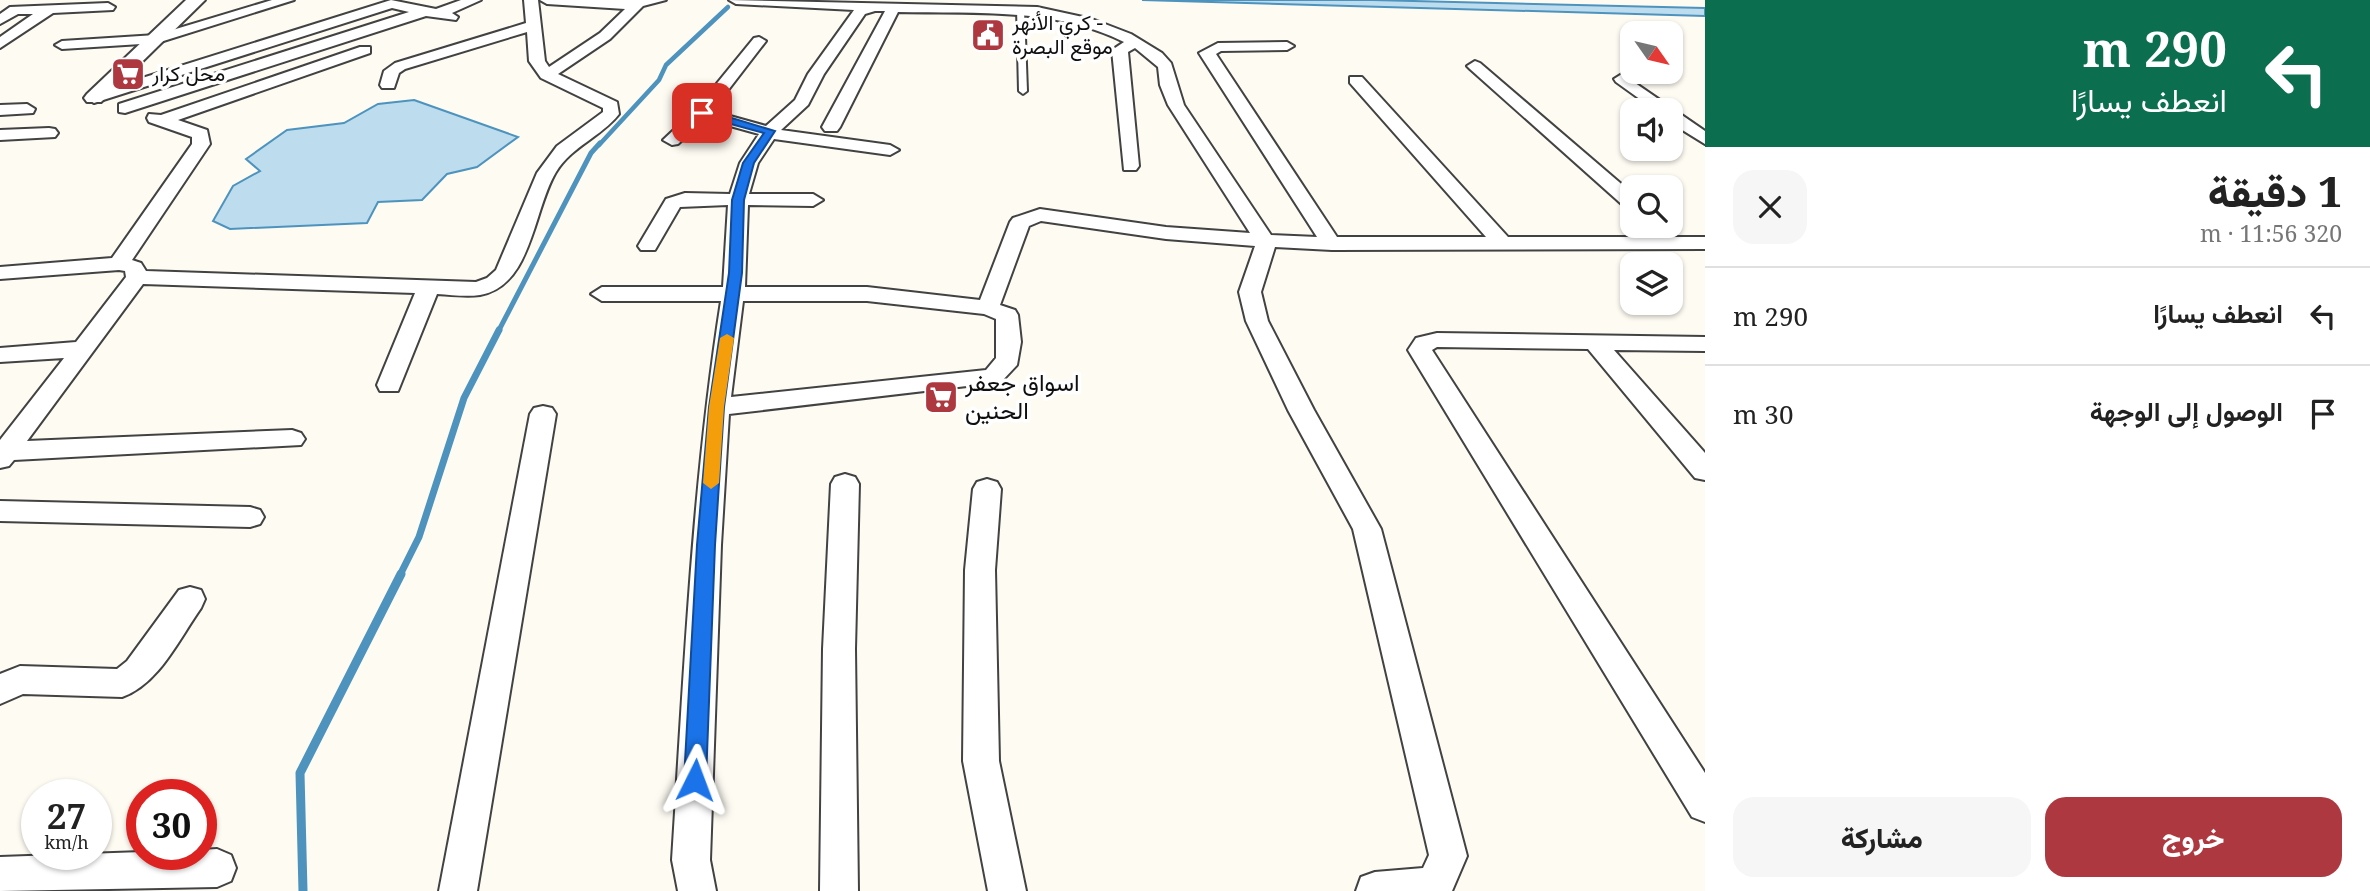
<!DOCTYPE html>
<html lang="ar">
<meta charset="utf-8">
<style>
:root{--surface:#fff;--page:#f6f6f6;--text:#222;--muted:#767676;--line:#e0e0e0;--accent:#ae3840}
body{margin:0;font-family:"Noto Serif",Vazirmatn,serif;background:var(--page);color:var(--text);direction:rtl;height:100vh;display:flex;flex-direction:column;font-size:26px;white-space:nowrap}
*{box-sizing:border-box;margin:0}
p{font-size:23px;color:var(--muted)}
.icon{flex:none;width:38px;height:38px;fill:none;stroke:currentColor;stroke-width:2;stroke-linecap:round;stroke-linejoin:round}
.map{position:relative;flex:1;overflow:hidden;direction:ltr}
.sheet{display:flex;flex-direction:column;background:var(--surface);width:665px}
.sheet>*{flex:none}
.banner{background:#0b6e4f;color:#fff;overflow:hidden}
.needle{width:46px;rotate:124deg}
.buttons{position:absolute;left:1620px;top:21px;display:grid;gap:14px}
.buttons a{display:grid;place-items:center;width:63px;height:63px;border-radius:14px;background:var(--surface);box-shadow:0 2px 5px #0004;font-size:35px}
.speed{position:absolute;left:21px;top:779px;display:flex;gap:14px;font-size:35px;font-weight:700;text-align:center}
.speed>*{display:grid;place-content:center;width:91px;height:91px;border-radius:50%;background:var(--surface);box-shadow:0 2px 5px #0004;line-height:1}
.speed small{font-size:18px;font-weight:400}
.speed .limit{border:10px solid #d22;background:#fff;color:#111}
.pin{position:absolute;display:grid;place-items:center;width:60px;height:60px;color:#fff;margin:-30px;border-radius:14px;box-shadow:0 4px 10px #0006}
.me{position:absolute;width:77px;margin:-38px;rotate:3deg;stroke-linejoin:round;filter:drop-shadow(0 0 5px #0008)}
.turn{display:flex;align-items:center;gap:24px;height:147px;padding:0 28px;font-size:32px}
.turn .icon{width:91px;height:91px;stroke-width:2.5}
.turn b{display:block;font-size:49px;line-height:60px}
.round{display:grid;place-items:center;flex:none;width:74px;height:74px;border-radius:21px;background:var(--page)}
.summary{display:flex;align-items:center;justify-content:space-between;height:119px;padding:0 28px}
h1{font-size:42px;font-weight:800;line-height:52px}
.cta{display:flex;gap:14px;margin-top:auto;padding:14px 28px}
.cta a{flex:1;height:80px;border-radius:21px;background:var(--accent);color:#fff;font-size:28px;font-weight:800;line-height:80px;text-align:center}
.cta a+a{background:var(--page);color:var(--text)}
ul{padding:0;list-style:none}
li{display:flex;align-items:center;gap:21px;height:98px;padding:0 28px;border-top:2px solid var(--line)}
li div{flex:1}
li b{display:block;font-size:26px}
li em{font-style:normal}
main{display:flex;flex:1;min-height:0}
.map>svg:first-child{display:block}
.water{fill:#bdddef;stroke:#4d93bd;stroke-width:2}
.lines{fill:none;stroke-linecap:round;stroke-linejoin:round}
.stream-far3{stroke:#4d93bd;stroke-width:4.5}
.stream-far2{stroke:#4d93bd;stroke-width:5}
.stream-far1{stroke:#4d93bd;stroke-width:7}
.stream{stroke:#4d93bd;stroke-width:9}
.service-casing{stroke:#424242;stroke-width:4}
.minor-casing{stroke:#424242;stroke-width:4}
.tertiary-casing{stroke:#424242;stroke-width:4}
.service{fill:#fff;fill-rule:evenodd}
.minor{fill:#fff;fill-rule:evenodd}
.tertiary{fill:#fff;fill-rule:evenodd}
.route{fill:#1a73e8;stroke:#114b97;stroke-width:2}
.slow{fill:#f59e0b}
.labels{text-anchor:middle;stroke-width:7;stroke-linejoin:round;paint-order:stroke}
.far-poi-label{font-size:21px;fill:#0f0f0f;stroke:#fff;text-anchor:start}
.poi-label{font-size:24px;fill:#0f0f0f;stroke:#fff;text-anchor:start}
</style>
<main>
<section class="sheet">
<div class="banner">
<div class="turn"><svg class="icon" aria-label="left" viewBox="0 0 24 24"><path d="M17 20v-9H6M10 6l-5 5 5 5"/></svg><div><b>290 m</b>انعطف يسارًا</div></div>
</div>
<div class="summary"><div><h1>1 دقيقة</h1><p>320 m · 11:56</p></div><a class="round"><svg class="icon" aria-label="close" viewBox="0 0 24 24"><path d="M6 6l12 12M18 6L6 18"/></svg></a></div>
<ul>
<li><svg class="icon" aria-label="left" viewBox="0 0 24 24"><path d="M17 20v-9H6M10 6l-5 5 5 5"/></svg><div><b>انعطف يسارًا</b></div><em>290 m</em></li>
<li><svg class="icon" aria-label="arrive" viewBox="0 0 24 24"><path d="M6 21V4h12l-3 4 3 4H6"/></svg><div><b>الوصول إلى الوجهة</b></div><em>30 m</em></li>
</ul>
<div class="cta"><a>خروج</a><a>مشاركة</a></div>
</section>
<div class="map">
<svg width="1705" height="891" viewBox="0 0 1705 891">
<rect width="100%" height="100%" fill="#fdfbf2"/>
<g class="water">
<path d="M1142 0H1372L1705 8V16Z"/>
<path d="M414 100 518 137 477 167 447 174 422 200 378 202 367 223 230 229 213 221 233 186 260 171 246 159 287 130 344 123 378 104Z"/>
</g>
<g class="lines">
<path class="stream-far3" d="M599 145 659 80 666 65 728 7"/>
<path class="stream-far2" d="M498 332 591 153 600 143"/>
<path class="stream-far1" d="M400 575 419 537 464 398 499 330"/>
<path class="stream" d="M303 891 300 773 401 574"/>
<g class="service-casing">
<path id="service" d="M1017 8 1024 10 1027 91 1023 94 1019 91Z"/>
</g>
<g class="minor-casing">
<g id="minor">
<path d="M272 0H294L157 43 62 49 55 45 62 41 156 35Z"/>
<path d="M391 0 436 9 461 0H481L452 13 458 17 456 20 426 16 125 113 119 112V104L409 12 392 8 100 101 94 103 86 98 88 95Z"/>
<path d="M524 0H538L545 61 549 67 600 33 625 9 547 4 540 0H666L643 6 610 39 558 74 617 102 619 114C601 137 572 146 556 172 533 210 532 286 480 295 467 297 451 295 437 294L398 391H380L377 385 415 293 143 284 27 441 292 430 301 433 305 439 301 445 14 460 9 466 0 468V440L64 358 0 362V348L76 342 126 277 125 271 119 270 0 279V267L112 258 192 144V137L149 122 147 118 149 114 161 115 360 47H370V53L178 120 207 130 210 144 132 260 141 263 146 271 476 282 487 278 496 270 537 173 557 146 603 112V108L541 78 529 61 527 32 405 69 399 73 394 88H382L380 85 384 71 395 63 526 23Z"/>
<path d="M729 0 1037 7 1092 19 1131 34 1162 53 1171 63 1184 105 1271 235 1317 237 1199 53 1218 43 1287 42 1294 46 1287 50 1221 51 1216 54 1337 237H1486L1350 83V77H1362L1508 237H1705V249L1332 250 1275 247 1261 292 1268 321 1314 410 1381 529 1467 856 1452 891H1356L1361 877 1375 872 1423 868 1429 855 1353 529 1288 410 1246 321 1239 292 1255 246 1166 239 1041 221 1029 226 1000 305 1015 310 1018 315 1021 342 1017 365 1001 382 729 414 721 545 710 860 716 891H678L672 860C684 673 692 486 721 301H602L591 294 602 287H723L728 205 680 207 655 250H641L638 246 666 199 685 193 730 194 740 163 759 134 705 119 678 144 672 145 663 140 696 109 754 38 759 37 766 41 712 111 766 126 795 100 808 74 854 10 736 4ZM875 11H885L822 127 825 131H837L840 127 898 12C975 14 1054 7 1124 42L1112 50 1124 170H1136L1139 166 1128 52 1135 48 1158 67 1160 85 1168 105 1250 233 1166 227 1040 209 1013 218 1010 222 980 300 867 287H745L748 205 813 206 823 200 813 194H749L758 163 774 139 890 155 899 150 890 145 781 130 808 105 824 74 865 14ZM743 301H867L984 314 996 319V358L986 370 731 397Z"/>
<path d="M108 3 115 7 113 10 53 13 0 48V37L33 14H18L0 24V14L10 7Z"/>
<path d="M1475 61 1480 63 1633 194V210L1626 208 1470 69 1467 66Z"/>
<path d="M1622 74 1705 131V144L1671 123V110H1655L1616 82 1614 79Z"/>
<path d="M27 104 35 109 33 113 0 115V105Z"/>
<path d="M49 128 55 129 58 133 55 137 0 140V130Z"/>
<path d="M1437 333 1705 337V351L1614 350 1705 453V480L1695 478 1588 349 1437 347 1432 350 1705 773V822L1692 817 1408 350 1416 338Z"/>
<path d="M543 406 552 408 556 414 477 891H439L530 414 534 408Z"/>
<path d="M845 474 855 477 859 484 855 649 858 891H820L823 649 831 484 835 477Z"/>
<path d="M987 479 997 482 1001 489 995 570 999 761 1026 891H988L963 761 965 570 973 489 977 482Z"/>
<path d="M0 501 250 507 260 510 264 517 260 524 250 527 0 521Z"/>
<path d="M190 587 201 590 205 599 201 608C179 639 159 684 122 697L23 694 0 704V674L20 666 117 669 127 661 179 590Z"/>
<path d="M217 849 231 855 236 868 231 881 217 887 0 891V857L142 852 201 854V850Z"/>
</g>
</g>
<g class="tertiary-casing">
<path id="tertiary" d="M186 0H205L101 102H87L84 98 87 94Z"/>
</g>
<use href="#service" class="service"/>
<use href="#minor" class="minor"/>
<use href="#tertiary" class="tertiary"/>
</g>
<path class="route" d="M702 109 775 131 754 163 744 200 742 273 724 407 715 545 706 780 702 787 695 790 687 787 684 780 697 545 709 407 729 273 732 200 743 163 764 133 698 115 696 113Z"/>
<path class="slow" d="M727 334 734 338 724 407 719 483 711 489 703 483 709 407 720 338Z"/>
<defs>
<g id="civic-square" transform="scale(1.75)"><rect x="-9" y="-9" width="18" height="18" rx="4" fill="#ae3840" stroke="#fff"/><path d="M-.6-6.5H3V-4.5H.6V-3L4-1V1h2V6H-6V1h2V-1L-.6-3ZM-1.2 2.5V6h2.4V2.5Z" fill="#fff"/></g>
<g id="supermarket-square" transform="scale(1.75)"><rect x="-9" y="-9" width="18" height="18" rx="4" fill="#ae3840" stroke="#fff"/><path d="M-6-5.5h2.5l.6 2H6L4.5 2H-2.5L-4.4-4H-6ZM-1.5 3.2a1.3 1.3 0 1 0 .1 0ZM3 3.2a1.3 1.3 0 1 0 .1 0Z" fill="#fff"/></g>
</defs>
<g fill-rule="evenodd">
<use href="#civic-square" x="988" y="35"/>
<use href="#supermarket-square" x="128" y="74"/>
<use href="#supermarket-square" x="941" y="397"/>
</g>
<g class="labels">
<g class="far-poi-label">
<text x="1012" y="30">كري الأنهر -<tspan x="1012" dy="24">موقع البصرة</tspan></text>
<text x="152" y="81">محل كرار</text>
</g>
<g class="poi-label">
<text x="965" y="391">اسواق جعفر<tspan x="965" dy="28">الحنين</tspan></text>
</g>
</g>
</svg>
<div class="buttons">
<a><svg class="needle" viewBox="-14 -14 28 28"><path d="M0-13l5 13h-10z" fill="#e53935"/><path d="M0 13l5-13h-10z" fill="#767676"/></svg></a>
<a><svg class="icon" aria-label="sound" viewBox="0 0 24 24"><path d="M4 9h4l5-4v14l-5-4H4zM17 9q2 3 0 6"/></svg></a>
<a><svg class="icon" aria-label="search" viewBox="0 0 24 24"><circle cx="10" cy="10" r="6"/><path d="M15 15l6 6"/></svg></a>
<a><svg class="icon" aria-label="layers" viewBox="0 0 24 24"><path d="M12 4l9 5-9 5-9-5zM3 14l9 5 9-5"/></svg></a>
</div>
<div class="speed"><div>27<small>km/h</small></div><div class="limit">30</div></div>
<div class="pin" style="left:702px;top:113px;background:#d93025"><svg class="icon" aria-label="arrive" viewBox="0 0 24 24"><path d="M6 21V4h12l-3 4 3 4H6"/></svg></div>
<svg class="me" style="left:695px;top:780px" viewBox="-20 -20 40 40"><path d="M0-17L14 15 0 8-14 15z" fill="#1a73e8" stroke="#fff" stroke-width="4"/></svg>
</div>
</main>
